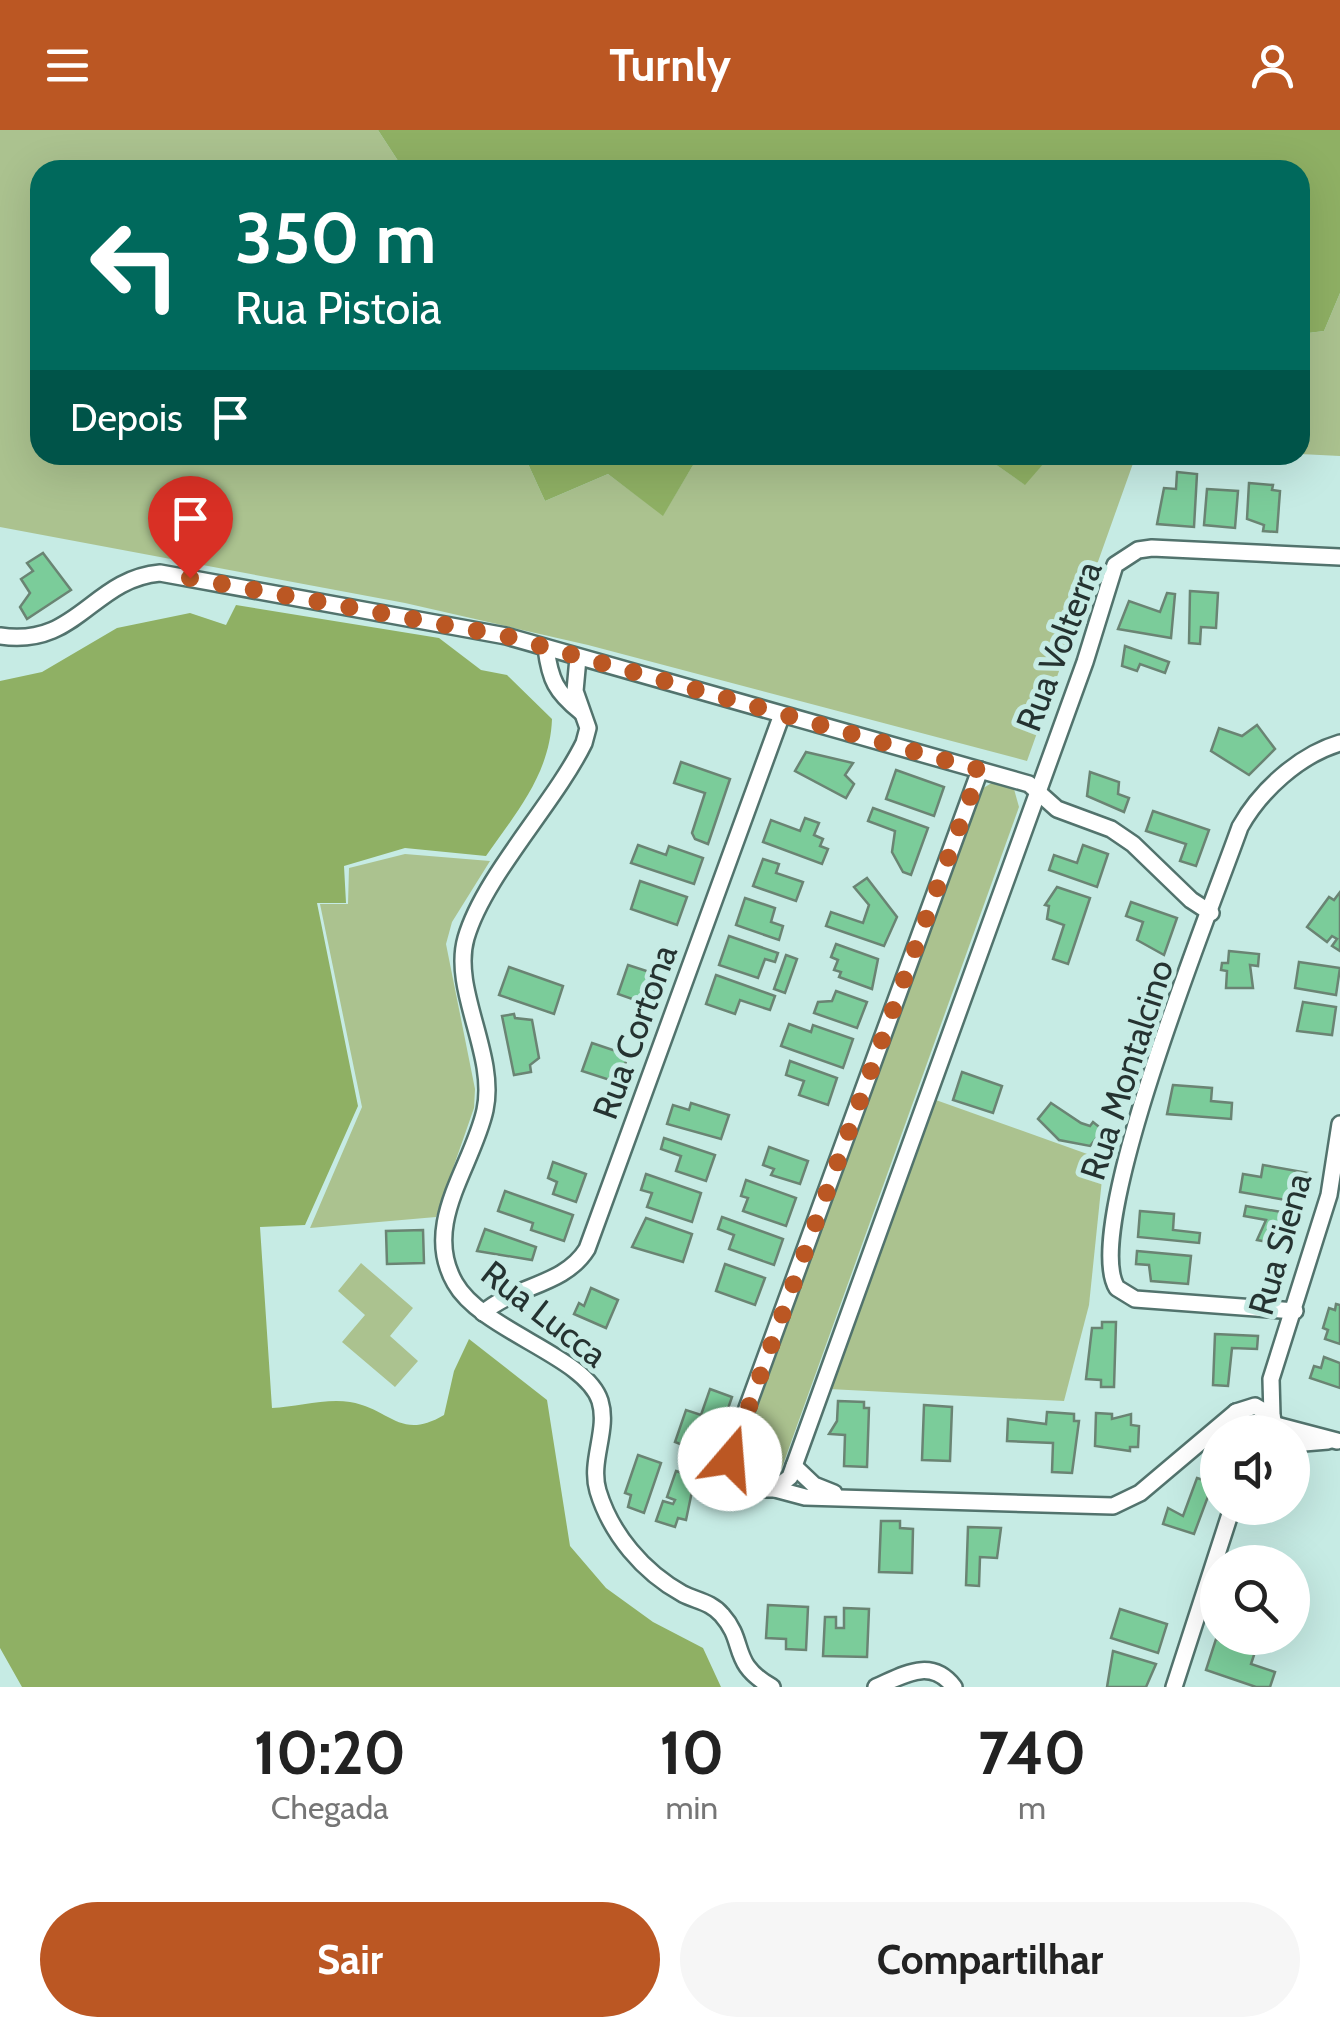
<!DOCTYPE html>
<html lang="pt">
<style>
:root{--surface:#fff;--page:#f6f6f6;--text:#222;--muted:#767676;--accent:#bb5723}
body{margin:0;font-family:Cabin,sans-serif;background:var(--page);color:var(--text);height:100vh;display:flex;flex-direction:column;font-size:38px;white-space:nowrap}
*{box-sizing:border-box;margin:0}
p{font-size:32px;color:var(--muted)}
.icon{flex:none;width:55px;height:55px;fill:none;stroke:currentColor;stroke-width:2;stroke-linecap:round;stroke-linejoin:round}
.map{position:relative;height:1557px;overflow:hidden}
.drawer{display:flex;flex-direction:column;background:var(--surface);flex:1}
.drawer>*{flex:none}
.banner{position:absolute;left:30px;top:30px;width:1280px;height:305px;border-radius:30px;box-shadow:0 10px 40px #0002;background:#00695c;color:#fff;overflow:hidden}
.buttons{position:absolute;left:1200px;top:1285px;display:grid;gap:20px}
.buttons a{display:grid;place-items:center;width:110px;height:110px;border-radius:50%;background:var(--surface);box-shadow:0 10px 40px #0002;font-size:50px}
.pin{position:absolute;display:grid;place-items:center;width:85px;height:85px;color:#fff;margin:-102px -42px;border-radius:50% 50% 50% 0;rotate:-45deg;box-shadow:0 0 10px #0007}
.pin .icon{rotate:45deg}
.me{position:absolute;width:110px;margin:-55px;rotate:18deg;stroke-linejoin:round;filter:drop-shadow(0 0 8px #0008)}
.turn{display:flex;align-items:center;gap:35px;height:210px;padding:0 40px;font-size:45px}
.turn .icon{width:130px;height:130px;stroke-width:2.5}
.turn b{display:block;font-size:70px;line-height:85px}
.then{display:flex;align-items:center;height:95px;padding:0 40px;background:#0003;gap:20px;font-size:38px}
.eta{display:flex;justify-content:space-evenly;align-items:center;height:170px;text-align:center}
.eta b{font-size:60px;font-weight:700;line-height:70px}
.action{display:flex;gap:20px;margin-top:auto;padding:20px 40px}
.action a{flex:1;height:115px;border-radius:60px;background:var(--accent);color:#fff;font-size:40px;font-weight:700;line-height:115px;text-align:center}
.action a+a{background:var(--page);color:var(--text)}
header{display:flex;justify-content:space-between;align-items:center;height:130px;padding:0 40px;background:var(--accent);color:#fff;font-size:45px;font-weight:700}
.map>svg:first-child{display:block}
.green{fill:#abc28f}
.forest{fill:#8fb064}
.building{fill:#7bcc9a;stroke:#6a8473;stroke-width:2.5}
.lines{fill:none;stroke-linecap:round;stroke-linejoin:round}
.street-casing{stroke:#52736d;stroke-width:20}
.street{stroke:#fff;stroke-width:15}
.route{stroke:#bb5723;stroke-width:18;stroke-dasharray:0 32.4}
.labels{text-anchor:middle;stroke-width:10;stroke-linejoin:round;paint-order:stroke}
.street-label{font-size:35px;fill:#253331;stroke:#c6ebe4}
</style>
<header><svg class="icon" aria-label="menu" viewBox="0 0 24 24"><path d="M4 6h16M4 12h16M4 18h16"/></svg>Turnly<svg class="icon" aria-label="person" viewBox="0 0 24 24"><circle cx="12" cy="8" r="4"/><path d="M4 21q1-7 8-7t8 7"/></svg></header>
<div class="map">
<svg width="1340" height="1557" viewBox="0 0 1340 1557">
<rect width="100%" height="100%" fill="#c6ebe4"/>
<g class="green">
<path d="M0 0H378L404 40H40V325H524L545 371 608 344 663 385 699 325H837L873 333 874 325H982L1024 354 1051 325H1136L1027 631 588 515 405 473 0 397Z"/>
<path d="M1340 163V326L1300 324V204L1324 201Z"/>
<path d="M995 651 1014 659 1019 677 780 1343C763 1355 739 1351 740 1326L980 660Z"/>
<path d="M405 724 490 731 452 792 446 814 475 959 474 978 436 1087 310 1098 362 977 320 774H348L349 738Z"/>
<path d="M933 969 1104 1030 1089 1175 1064 1271 829 1259Z"/>
<path d="M361 1133 413 1178 390 1206 418 1231 395 1257 342 1212 365 1185 338 1161Z"/>
</g>
<g class="forest">
<path d="M378 0H1340V163L1324 201 1300 204V40H404Z"/>
<path d="M524 325H699L663 386 608 344 545 371Z"/>
<path d="M982 325H1051L1025 355Z"/>
<path d="M236 475 439 508 481 540 507 545 552 589C550 644 516 683 486 726L405 718 344 736 346 773H317L358 976 305 1095 260 1097 272 1278C296 1277 326 1268 350 1272 391 1279 400 1311 444 1285L454 1241 469 1209 547 1270 570 1416 606 1458 653 1492 703 1518 721 1557H22L0 1518V551L42 542 117 498 190 483 226 495Z"/>
</g>
<g class="building">
<path d="M1177 342 1197 344 1194 397 1157 394 1164 358 1176 359Z"/>
<path d="M1249 353 1273 355 1272 360 1280 361 1277 402 1263 401 1264 395 1247 389Z"/>
<path d="M1207 359 1238 361 1235 398 1204 395Z"/>
<path d="M43 423 71 460 27 489 20 477 30 463 21 449 33 441 27 433Z"/>
<path d="M1190 461 1218 463 1216 498 1201 497 1200 514 1189 513Z"/>
<path d="M1167 463 1175 464 1171 508 1118 499 1129 471 1160 482Z"/>
<path d="M1125 516 1169 532 1165 543 1140 534 1137 541 1122 536Z"/>
<path d="M1257 595 1275 619 1249 645 1211 621 1219 598 1242 606Z"/>
<path d="M806 622 853 633 845 645 854 654 846 668 795 641Z"/>
<path d="M681 632 730 649 708 714 695 709 692 703 705 663 674 653Z"/>
<path d="M896 640 944 657 934 686 886 669Z"/>
<path d="M1090 642 1119 652 1118 664 1129 668 1124 682 1087 666Z"/>
<path d="M873 678 928 698 911 745 903 742 892 722 895 701 868 691Z"/>
<path d="M1153 681 1209 700 1196 736 1180 731 1186 714 1146 701Z"/>
<path d="M805 688 819 693 814 705 823 709 820 716 828 719 822 734 763 712 771 690 800 701Z"/>
<path d="M638 715 666 725 669 716 703 728 694 754 631 733Z"/>
<path d="M1083 715 1108 724 1097 757 1049 740 1054 725 1077 733Z"/>
<path d="M763 729 779 734 776 743 803 752 796 771 753 756Z"/>
<path d="M867 748 897 787 884 816 826 796 831 782 863 793 869 775 854 757Z"/>
<path d="M640 751 687 767 677 795 631 779Z"/>
<path d="M1057 757 1090 768 1068 834 1053 829 1064 795 1047 789 1049 776 1045 775Z"/>
<path d="M1340 762V821L1332 816 1337 809 1332 806 1327 812 1307 797 1329 767 1334 770Z"/>
<path d="M745 768 775 778 771 792 783 796 779 810 736 795Z"/>
<path d="M1131 772 1177 788 1164 825 1137 810 1143 792 1126 786Z"/>
<path d="M729 806 778 823 775 832 765 829 758 848 719 835Z"/>
<path d="M836 814 878 829 872 859 839 847 841 842 834 840 838 830 831 827Z"/>
<path d="M1229 821 1259 824 1258 836 1250 835 1253 858H1226L1227 841 1221 840 1222 833H1228Z"/>
<path d="M786 825 797 829 785 863 774 859Z"/>
<path d="M1299 832 1340 838 1336 865 1295 858Z"/>
<path d="M628 835 659 845 649 875 618 864Z"/>
<path d="M509 837 563 856 554 884 499 865Z"/>
<path d="M716 845 775 866 770 880 740 870 735 884 706 874Z"/>
<path d="M836 861 867 872 857 898 814 883 818 872 832 871Z"/>
<path d="M1303 872 1336 877 1332 905 1297 901Z"/>
<path d="M514 884 515 888 532 890 539 928 530 935 531 942 514 945 502 886Z"/>
<path d="M789 894 811 902 813 895 853 909 843 938 781 916Z"/>
<path d="M592 913 628 925 619 953 582 941Z"/>
<path d="M790 931 837 948 828 975 799 965 804 951 786 945Z"/>
<path d="M962 942 1002 956 993 983 953 970Z"/>
<path d="M1173 955 1212 958 1211 971 1232 973 1231 989 1167 984Z"/>
<path d="M691 973 729 985 721 1009 667 994 673 975 689 980Z"/>
<path d="M1051 973 1081 993 1090 996 1093 992 1103 1000 1090 1016 1059 1010 1038 989Z"/>
<path d="M664 1008 715 1025 706 1051 676 1041 681 1026 661 1019Z"/>
<path d="M769 1017 808 1031 800 1054 771 1045 774 1039 763 1035Z"/>
<path d="M553 1032 586 1044 576 1072 553 1064 557 1052 548 1048Z"/>
<path d="M1263 1035 1308 1043 1303 1073 1240 1062 1243 1044 1261 1047Z"/>
<path d="M646 1044 701 1063 692 1092 647 1077 652 1063 641 1060Z"/>
<path d="M746 1050 796 1068 786 1096 743 1081 748 1068 741 1066Z"/>
<path d="M505 1061 573 1085 564 1111 531 1100 533 1093 498 1081Z"/>
<path d="M1246 1076 1299 1085 1291 1116 1257 1110 1266 1090 1244 1086Z"/>
<path d="M1140 1081 1174 1084 1173 1100 1200 1103 1199 1113 1138 1107Z"/>
<path d="M722 1087 783 1109 774 1135 729 1119 734 1105 718 1099Z"/>
<path d="M646 1088 692 1104 683 1132 632 1117Z"/>
<path d="M485 1099 536 1117 532 1130 477 1121Z"/>
<path d="M423 1100 424 1133 387 1134 386 1101Z"/>
<path d="M1137 1121 1191 1126 1188 1154 1151 1151 1149 1135 1136 1134Z"/>
<path d="M725 1134 765 1148 755 1175 716 1161Z"/>
<path d="M591 1158 618 1170 606 1198 574 1184 579 1173 584 1176Z"/>
<path d="M1336 1174 1340 1175V1214L1325 1209 1328 1200 1323 1198 1329 1178 1335 1180Z"/>
<path d="M1102 1192H1116L1114 1257H1101V1250L1086 1249 1092 1198H1102Z"/>
<path d="M1215 1204 1258 1206 1257 1219 1232 1218 1228 1256 1213 1255Z"/>
<path d="M1324 1227 1340 1233V1258L1310 1248 1314 1236 1321 1238Z"/>
<path d="M710 1259 732 1267 709 1334 681 1324 683 1315 675 1312 686 1280 701 1285Z"/>
<path d="M838 1271 864 1272V1278H869L867 1337 844 1336 845 1305 829 1304 837 1291Z"/>
<path d="M924 1275 952 1277 950 1331 922 1330Z"/>
<path d="M1047 1282 1074 1284V1291H1079L1072 1343 1052 1342 1053 1313 1007 1311 1008 1289 1046 1294Z"/>
<path d="M1096 1283 1112 1284V1289L1131 1284V1295L1139 1296 1138 1317H1130V1321L1095 1316Z"/>
<path d="M638 1325 661 1333 644 1383 628 1377 631 1365 625 1363Z"/>
<path d="M676 1341 695 1347 686 1390 678 1388 675 1397 656 1391 663 1371 673 1374 675 1370 667 1367Z"/>
<path d="M1197 1348 1213 1353 1194 1404 1163 1394 1168 1378 1183 1386Z"/>
<path d="M881 1391H900V1398L913 1399 912 1443 879 1442Z"/>
<path d="M968 1397 1001 1398 997 1428 980 1427 979 1456 966 1455Z"/>
<path d="M768 1475 808 1477 806 1520 786 1519V1509L766 1508Z"/>
<path d="M844 1478 869 1479 867 1527 823 1526 825 1487H836V1498H844Z"/>
<path d="M1120 1479 1167 1494 1158 1523 1111 1508Z"/>
<path d="M1216 1509 1255 1522 1251 1534 1275 1542 1270 1557H1256L1206 1540Z"/>
<path d="M1113 1521 1156 1534 1146 1557H1107Z"/>
</g>
<g class="lines">
<g class="street-casing">
<g id="street">
<path d="M0 506C77 518 92 449 160 443L506 506 1029 654 1057 679 1111 699 1133 714 1191 770 1211 783"/>
<path d="M546 518C550 550 556 562 581 582"/>
<path d="M578 528 575 561 588 598 584 613C554 674 484 746 466 808 451 860 497 924 485 980 473 1036 421 1094 455 1153 482 1201 586 1226 600 1271 609 1300 589 1331 598 1361 611 1404 643 1442 683 1464 697 1471 711 1472 722 1485 747 1513 729 1533 772 1557"/>
<path d="M980 640 735 1311 733 1341 754 1359H775L790 1347 1085 532 1115 435 1138 420 1152 418 1340 427"/>
<path d="M1295 1181 1135 1169 1117 1158C1080 1099 1213 774 1240 697 1260 661 1299 625 1340 613"/>
<path d="M483 1183C515 1155 564 1156 587 1119L781 587"/>
<path d="M1272 1286 1271 1249 1329 1065 1340 994"/>
<path d="M1276 1295 1337 1311"/>
<path d="M1227 1302 1236 1282 1255 1276 1272 1286 1276 1302"/>
<path d="M1292 1314 1328 1311"/>
<path d="M794 1336 814 1355 834 1363"/>
<path d="M775 1359 805 1367 1113 1376 1140 1363 1236 1282"/>
<path d="M876 1557C904 1545 931 1527 954 1557"/>
<path d="M1174 1557 1232 1378"/>
</g>
</g>
<use href="#street" class="street"/>
</g>
<g class="lines">
<path class="route" d="M190 448 506 506 980 640 730 1329"/>
</g>
<g class="labels">
<g class="street-label">
<text transform="translate(1059 516) rotate(-69)" y="12">Rua Volterra</text>
<text transform="translate(635 902) rotate(-70)" y="12">Rua Cortona</text>
<text transform="translate(1127 940) rotate(-72)" y="12">Rua Montalcino</text>
<text transform="translate(1280 1114) rotate(-74)" y="12">Rua Siena</text>
<text transform="translate(544 1184) rotate(38)" y="12">Rua Lucca</text>
</g>
</g>
</svg>
<div class="buttons">
<a><svg class="icon" aria-label="sound" viewBox="0 0 24 24"><path d="M4 9h4l5-4v14l-5-4H4zM17 9q2 3 0 6"/></svg></a>
<a><svg class="icon" aria-label="search" viewBox="0 0 24 24"><circle cx="10" cy="10" r="6"/><path d="M15 15l6 6"/></svg></a>
</div>
<div class="pin" style="left:190px;top:448px;background:#d93025"><svg class="icon" aria-label="arrive" viewBox="0 0 24 24"><path d="M6 21V4h12l-3 4 3 4H6"/></svg></div>
<svg class="me" style="left:730px;top:1329px" viewBox="-20 -20 40 40"><circle r="19" fill="#fff"/><path d="M0-13L10 11 0 6-10 11z" fill="#bb5723"/></svg>
<div class="banner">
<div class="turn"><svg class="icon" aria-label="left" viewBox="0 0 24 24"><path d="M17 20v-9H6M10 6l-5 5 5 5"/></svg><div><b>350 m</b>Rua Pistoia</div></div>
<div class="then">Depois<svg class="icon" aria-label="arrive" viewBox="0 0 24 24"><path d="M6 21V4h12l-3 4 3 4H6"/></svg></div>
</div>
</div>
<section class="drawer">
<div class="eta">
<div><b>10:20</b><p>Chegada</p></div>
<div><b>10</b><p>min</p></div>
<div><b>740</b><p>m</p></div>
</div>
<div class="action"><a>Sair</a><a>Compartilhar</a></div>
</section>
